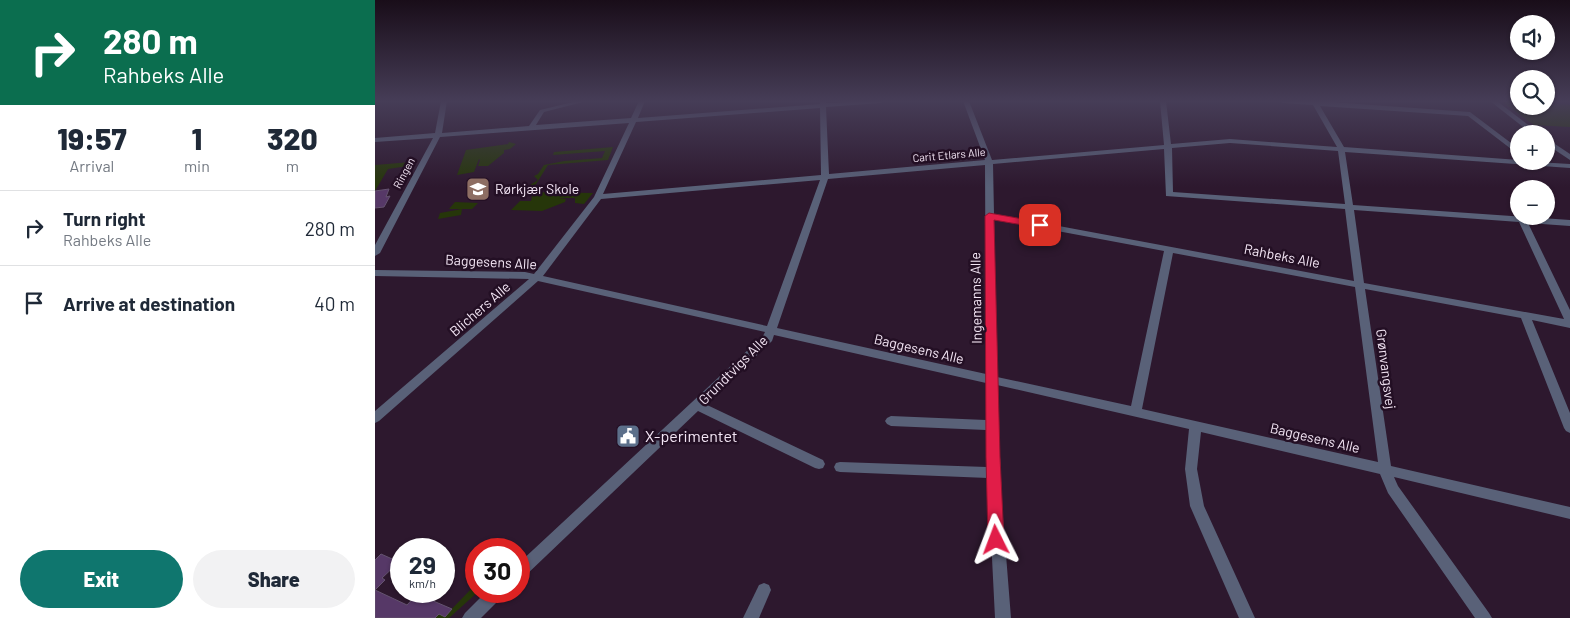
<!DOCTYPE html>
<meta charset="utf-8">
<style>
:root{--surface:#fff;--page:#f2f2f3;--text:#1f2937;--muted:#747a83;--line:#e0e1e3;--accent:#0f766e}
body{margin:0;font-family:Barlow,sans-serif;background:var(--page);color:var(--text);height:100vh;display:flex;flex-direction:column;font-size:19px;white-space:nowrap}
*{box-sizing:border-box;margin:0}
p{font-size:16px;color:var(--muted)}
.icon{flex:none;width:28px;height:28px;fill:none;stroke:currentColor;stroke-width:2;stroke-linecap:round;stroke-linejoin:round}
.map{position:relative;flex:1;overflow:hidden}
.drawer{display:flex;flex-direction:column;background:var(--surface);width:375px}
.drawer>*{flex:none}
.top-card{background:#0b6e4f;color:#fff;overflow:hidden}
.tools{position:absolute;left:1135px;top:15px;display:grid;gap:10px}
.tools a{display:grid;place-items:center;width:45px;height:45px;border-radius:50%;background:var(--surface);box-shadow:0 1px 4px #0004;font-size:25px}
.speed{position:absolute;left:15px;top:538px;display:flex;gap:10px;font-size:25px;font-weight:700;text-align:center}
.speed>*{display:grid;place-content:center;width:65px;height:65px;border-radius:50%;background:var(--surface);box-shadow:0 1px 4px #0004;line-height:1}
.speed small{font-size:12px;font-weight:400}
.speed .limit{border:8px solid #d22;background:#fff;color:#111}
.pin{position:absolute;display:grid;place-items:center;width:42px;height:42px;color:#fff;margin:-21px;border-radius:10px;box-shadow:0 2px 8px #0006}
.me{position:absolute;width:55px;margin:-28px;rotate:357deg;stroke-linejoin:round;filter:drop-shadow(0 0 4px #0008)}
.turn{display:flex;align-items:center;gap:18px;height:105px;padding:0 20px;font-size:22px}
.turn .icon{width:65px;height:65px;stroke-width:2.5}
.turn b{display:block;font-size:35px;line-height:42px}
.eta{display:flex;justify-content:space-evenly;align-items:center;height:85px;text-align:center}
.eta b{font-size:30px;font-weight:800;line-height:35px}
.action{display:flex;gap:10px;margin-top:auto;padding:10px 20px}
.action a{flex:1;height:58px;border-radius:30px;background:var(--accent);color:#fff;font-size:20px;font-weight:800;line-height:58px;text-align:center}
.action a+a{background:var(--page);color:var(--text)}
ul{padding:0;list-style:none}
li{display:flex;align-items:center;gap:15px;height:75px;padding:0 20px;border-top:1px solid var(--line)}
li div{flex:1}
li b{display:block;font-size:19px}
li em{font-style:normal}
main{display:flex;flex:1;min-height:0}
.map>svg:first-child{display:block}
.green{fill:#26360a}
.building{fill:#563867;stroke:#64536f}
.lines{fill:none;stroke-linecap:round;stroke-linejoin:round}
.minor{fill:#596178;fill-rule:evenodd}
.route{fill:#e11d48;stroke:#92132f}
.labels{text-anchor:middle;stroke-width:5;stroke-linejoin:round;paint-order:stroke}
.far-street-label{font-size:11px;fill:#f4e6f5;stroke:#230f24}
.poi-label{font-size:14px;fill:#f4e6f5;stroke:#230f24;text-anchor:start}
.street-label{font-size:14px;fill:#f4e6f5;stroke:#230f24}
.near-poi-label{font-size:16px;fill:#f4e6f5;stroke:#230f24;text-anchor:start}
</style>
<main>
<section class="drawer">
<div class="top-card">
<div class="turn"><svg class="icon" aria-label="right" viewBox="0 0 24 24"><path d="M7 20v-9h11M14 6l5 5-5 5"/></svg><div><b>280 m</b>Rahbeks Alle</div></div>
</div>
<div class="eta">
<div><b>19:57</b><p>Arrival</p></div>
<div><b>1</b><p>min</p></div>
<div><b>320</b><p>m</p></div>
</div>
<ul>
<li><svg class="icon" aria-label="right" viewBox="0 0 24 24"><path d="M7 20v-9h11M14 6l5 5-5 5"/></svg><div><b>Turn right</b><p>Rahbeks Alle</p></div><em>280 m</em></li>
<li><svg class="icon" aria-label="arrive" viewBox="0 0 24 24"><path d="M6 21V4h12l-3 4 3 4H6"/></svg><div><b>Arrive at destination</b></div><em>40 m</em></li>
</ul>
<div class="action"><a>Exit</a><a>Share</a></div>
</section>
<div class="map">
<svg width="1195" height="618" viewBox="0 0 1195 618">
<rect width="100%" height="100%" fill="#2d182e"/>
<g class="green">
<path d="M1126 101H1144V106H1171V103L1195 105V127L1159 125Z"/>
<path d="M134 142 141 144 135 149 129 150V153L113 166H103L105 160 104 159 99 172 82 175 91 150 133 144Z"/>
<path d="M238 147 233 160 173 165 156 192 218 193 209 204 200 203V198H184L191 199 190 202 167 211 136 210 145 201H156L157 197 153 194 155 185 163 180 159 176 163 174 169 165 189 161 227 158 230 151 178 155 179 152Z"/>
<path d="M36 162 33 166 13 169 0 191V165Z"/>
<path d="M80 202 103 203 97 209H87L86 215 63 219 65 213 87 209H74Z"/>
<path d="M98 587 101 588V591H104L74 618H60L64 614 70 616Z"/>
</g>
<g class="building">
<path d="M14 189 11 197 15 196 9 207 0 208V191Z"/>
<path d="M6 554 24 562 7 578 10 580 0 590 32 605 45 591H64L56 600 77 609 70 617 64 614 60 618H0V560Z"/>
</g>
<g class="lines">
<g class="minor">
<path d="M66 101H72L67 133 154 126 165 110 202 101H212L169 112 161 125 256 118 264 101H270L263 118 445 104V101H451V103L509 101 506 103 451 107 454 174 610 160 588 101H594L617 160 789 145 785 101H791L796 144 855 139 962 147 938 105 908 103 905 101H942L1095 112 1144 149V155L1093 116 945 106 969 147 1144 160V161L1195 164V168L970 152 978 205 1195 220V226L1153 223 1195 310V328L1157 320 1195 413V433L1191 431 1189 428 1146 318 990 289 1016 466 1195 507V519L1019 477 1023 486 1114 613 1117 618H1100L1013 493 1005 474 826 432 822 469 829 506 880 618H864L815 506 810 469 814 429 622 385 627 504 636 618H620L613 478 465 472 461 471 459 467 461 463 465 462 612 467 611 430 516 426 512 424 510 421 512 418 516 416 611 420V383L399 335 397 341 330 404 448 460 450 464 448 468 444 469 440 468 323 411 149 577 144 579V563L388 336 390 332 163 281 4 421 0 423V411L154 279 0 276V270L150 272 159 274 219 197 254 123 65 137 5 253 0 256V245L58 138 0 142V138L60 133ZM445 108 446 175 228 194 261 122ZM855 143 963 151 970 204 798 192 797 148ZM789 149 791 196 970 209 979 281 619 214 618 164ZM610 165 611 374 402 328 453 179ZM445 180 392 326 168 276 226 199ZM979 210 1144 222 1189 319 989 283ZM619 219 789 251 756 406 622 377ZM798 253 980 287 1003 462 767 409Z"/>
<path d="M1115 101H1122L1165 134H1157Z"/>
<path d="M1171 138 1195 154V160L1171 144Z"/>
<path d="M389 583 394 585 396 590 384 618H368L384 585Z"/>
<path d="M112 591H130L128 596 106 618H87L90 613Z"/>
</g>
</g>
<linearGradient id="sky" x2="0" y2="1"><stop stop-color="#190d19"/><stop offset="0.54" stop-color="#463d57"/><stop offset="1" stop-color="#463d57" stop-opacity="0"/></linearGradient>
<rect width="1195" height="187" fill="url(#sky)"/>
<path class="route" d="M614 213 665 222 670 225 665 228 619 220 625 457 629 540 627 545 621 547 616 545 613 540 611 457 610 216Z"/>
<defs>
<g id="school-square" transform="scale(1.25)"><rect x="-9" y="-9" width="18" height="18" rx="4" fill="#8d6e63" stroke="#230f24"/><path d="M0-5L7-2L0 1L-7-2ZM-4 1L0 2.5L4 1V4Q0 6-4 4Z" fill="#fff"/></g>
<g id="civic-square" transform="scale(1.25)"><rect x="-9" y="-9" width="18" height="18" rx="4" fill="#5c6f8a" stroke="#230f24"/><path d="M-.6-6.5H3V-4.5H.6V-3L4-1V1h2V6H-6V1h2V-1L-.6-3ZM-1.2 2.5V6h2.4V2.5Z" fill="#fff"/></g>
</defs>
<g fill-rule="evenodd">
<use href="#school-square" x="103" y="189"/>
<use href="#civic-square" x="253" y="436"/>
</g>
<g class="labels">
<g class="far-street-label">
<text transform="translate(574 155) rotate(-5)" y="4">Carit Etlars Alle</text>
<text transform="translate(29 173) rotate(-62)" y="4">Ringen</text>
</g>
<g class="poi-label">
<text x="120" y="194">Rørkjær Skole</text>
</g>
<g class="street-label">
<text transform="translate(907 256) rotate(11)" y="5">Rahbeks Alle</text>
<text transform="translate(116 262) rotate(3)" y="5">Baggesens Alle</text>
<text transform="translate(601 298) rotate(-91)" y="5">Ingemanns Alle</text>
<text transform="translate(105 309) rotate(-41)" y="5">Blichers Alle</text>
<text transform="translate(544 349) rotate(13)" y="5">Baggesens Alle</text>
<text transform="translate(1011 369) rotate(83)" y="5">Grønvangsvej</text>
<text transform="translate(358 370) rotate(-45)" y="5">Grundtvigs Alle</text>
<text transform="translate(940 438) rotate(13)" y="5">Baggesens Alle</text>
</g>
<g class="near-poi-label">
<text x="270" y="442">X-perimentet</text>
</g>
</g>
</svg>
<div class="tools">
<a><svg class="icon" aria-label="sound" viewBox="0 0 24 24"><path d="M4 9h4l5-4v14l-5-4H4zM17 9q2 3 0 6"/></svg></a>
<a><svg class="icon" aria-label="search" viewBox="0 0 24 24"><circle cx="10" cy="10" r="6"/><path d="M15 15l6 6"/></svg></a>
<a>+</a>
<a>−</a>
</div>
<div class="speed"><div>29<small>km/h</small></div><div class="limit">30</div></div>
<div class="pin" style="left:665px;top:225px;background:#d93025"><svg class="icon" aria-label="arrive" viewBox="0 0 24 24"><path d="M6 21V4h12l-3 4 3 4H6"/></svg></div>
<svg class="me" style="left:621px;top:540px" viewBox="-20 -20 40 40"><path d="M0-17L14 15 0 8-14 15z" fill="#e11d48" stroke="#fff" stroke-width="4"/></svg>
</div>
</main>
